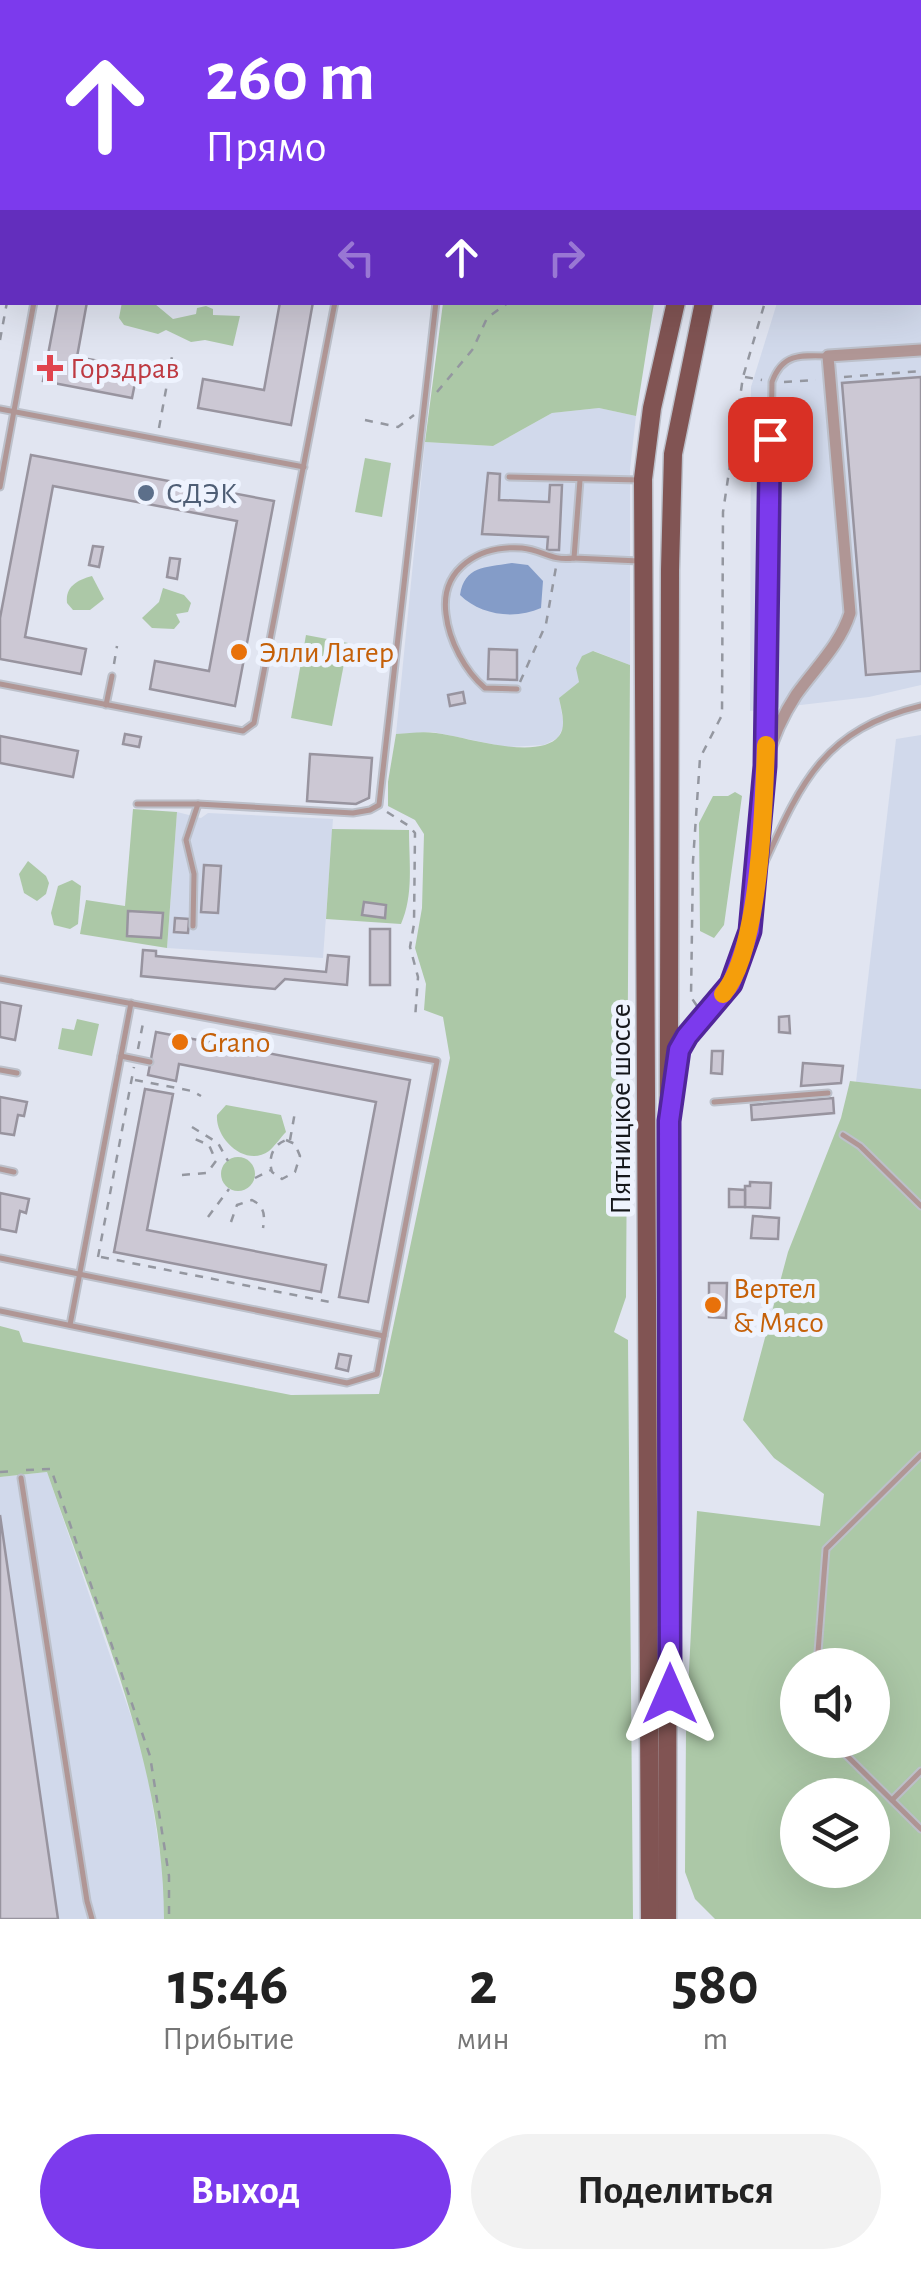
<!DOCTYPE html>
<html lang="ru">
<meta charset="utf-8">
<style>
:root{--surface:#fff;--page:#f2f2f2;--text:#222;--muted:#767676;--accent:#7c3aed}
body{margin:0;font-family:"Alegreya Sans",sans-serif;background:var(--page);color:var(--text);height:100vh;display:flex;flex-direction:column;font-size:38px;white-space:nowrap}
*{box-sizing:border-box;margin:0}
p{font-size:32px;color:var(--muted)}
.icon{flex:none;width:55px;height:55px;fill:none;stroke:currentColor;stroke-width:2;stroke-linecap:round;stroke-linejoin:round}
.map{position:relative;height:1919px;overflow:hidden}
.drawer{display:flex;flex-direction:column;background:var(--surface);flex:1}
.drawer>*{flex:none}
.guide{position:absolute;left:0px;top:0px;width:922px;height:305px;box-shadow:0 10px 40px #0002;background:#7c3aed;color:#fff;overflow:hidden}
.tools{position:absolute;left:780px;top:1648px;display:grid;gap:20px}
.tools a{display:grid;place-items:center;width:110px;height:110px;border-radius:50%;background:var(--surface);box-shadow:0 10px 40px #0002;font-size:50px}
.pin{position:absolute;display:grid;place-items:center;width:85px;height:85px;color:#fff;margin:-42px;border-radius:20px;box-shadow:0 5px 15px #0006}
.me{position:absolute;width:110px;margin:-55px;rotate:0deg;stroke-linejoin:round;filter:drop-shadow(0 0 8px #0008)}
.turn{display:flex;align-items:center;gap:35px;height:210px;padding:0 40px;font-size:45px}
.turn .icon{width:130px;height:130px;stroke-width:2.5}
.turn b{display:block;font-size:70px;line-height:85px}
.lanes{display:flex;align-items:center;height:95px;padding:0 40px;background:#0003;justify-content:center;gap:50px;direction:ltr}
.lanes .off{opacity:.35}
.eta{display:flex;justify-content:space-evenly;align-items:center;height:170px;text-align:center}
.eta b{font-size:60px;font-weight:700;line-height:70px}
.primary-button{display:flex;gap:20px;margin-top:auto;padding:20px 40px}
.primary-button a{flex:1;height:115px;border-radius:60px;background:var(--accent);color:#fff;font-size:40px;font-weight:700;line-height:115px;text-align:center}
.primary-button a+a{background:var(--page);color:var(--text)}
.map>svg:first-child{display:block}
.built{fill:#d1d9eb}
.green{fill:#acc8a7;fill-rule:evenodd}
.water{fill:#849cc8}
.building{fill:#ccc8d4;stroke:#98949f;stroke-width:2.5}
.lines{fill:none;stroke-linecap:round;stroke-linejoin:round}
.lane-casing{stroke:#bcc0ca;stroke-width:9}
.street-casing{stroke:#bcc0ca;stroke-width:15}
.secondary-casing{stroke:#bcc0ca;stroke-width:19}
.primary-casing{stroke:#bcc0ca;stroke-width:21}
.path{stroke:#9497a0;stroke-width:2.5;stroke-dasharray:8 8;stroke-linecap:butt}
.lane{stroke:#b09695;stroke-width:5}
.street{stroke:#b09695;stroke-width:11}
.secondary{stroke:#95706e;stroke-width:15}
.primary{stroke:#815453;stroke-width:18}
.route-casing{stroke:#51269a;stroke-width:25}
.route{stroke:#7c3aed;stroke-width:18}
.slow{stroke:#f59e0b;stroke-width:18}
.health-dot{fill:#e0444e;stroke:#eef3fe;stroke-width:4}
.service-dot{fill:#5c6f8a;stroke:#eef3fe;stroke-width:4}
.food-dot{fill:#e8710a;stroke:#eef3fe;stroke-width:4}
.labels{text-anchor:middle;stroke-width:10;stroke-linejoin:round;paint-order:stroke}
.health-label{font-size:30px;fill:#be3a42;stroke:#eef3fe;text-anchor:start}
.service-label{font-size:30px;fill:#4e5e75;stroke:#eef3fe;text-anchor:start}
.food-label{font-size:30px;fill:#c56008;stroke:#eef3fe;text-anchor:start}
.street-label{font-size:30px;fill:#15171b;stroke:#eef3fe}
</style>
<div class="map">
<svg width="921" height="1919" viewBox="0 0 921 1919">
<rect width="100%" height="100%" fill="#e1e5f1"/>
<g class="built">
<path d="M0 0H643V2H2V30Z"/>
<path d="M808 0H921V685L869 697 750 711 751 387 777 303 920 302V2Z"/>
<path d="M599 408 636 416 630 469V665L594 651 579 682 559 698 564 725 558 738 544 745 506 747 433 732 396 734 425 442 493 446 552 413Z"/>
<path d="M921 735V1089L856 1082 896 739Z"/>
<path d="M177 812 201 818 208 813 333 819 323 958 167 948Z"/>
<path d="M47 1472 145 1757 164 1879V1919H0V1477Z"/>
</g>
<g class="green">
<path d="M122 302 155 304 173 319 196 314 197 308 206 306 213 309V315L240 316 233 346 205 340 191 342 166 330 158 334 124 325 119 318Z"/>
<path d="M443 303H654L636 416 599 408 552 413 493 446 425 442Z"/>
<path d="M365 458 391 463 382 517 355 512Z"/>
<path d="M92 576 104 599 90 610H73L67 603C65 586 78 580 92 576Z"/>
<path d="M163 588 184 595 191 603 188 612 176 614 180 622 174 629 152 628 142 618 159 602Z"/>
<path d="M306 635 348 643 332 726 291 718Z"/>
<path d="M593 651 630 665 626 1297 614 1332 628 1340 633 1919H164C164 1764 97 1617 47 1472L0 1477V1326L19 1331 23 1342 291 1395 379 1394 450 1058 443 1017 424 1010 426 984 415 948 422 908 424 834 415 820 388 806V782L396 734C409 733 423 731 436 733 463 736 538 762 559 736 567 726 561 709 559 698L579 682 576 668 582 656Z"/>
<path d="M735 792 742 796 724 925 714 938 700 931 699 823 713 796H728Z"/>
<path d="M133 809 177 812 167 948 80 934 86 900 125 906Z"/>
<path d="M332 829 409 830C409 862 414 895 401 924L326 919Z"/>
<path d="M28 861 46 876 49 883 46 894 37 901 24 893 19 874Z"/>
<path d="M72 880 81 886 78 924 70 929 54 925 51 913 58 886Z"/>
<path d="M77 1019 99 1024 92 1056 58 1049 62 1028 74 1030Z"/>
<path d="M850 1081 921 1089V1919H715L695 1899 685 1872 686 1730 697 1511 820 1526 824 1494 774 1458 743 1420 788 1252 841 1118ZM798 1665H872V1740H798ZM798 1795H872V1870H798Z"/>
<path d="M226 1105 281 1115 286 1132C281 1137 274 1147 269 1151 246 1168 215 1139 217 1115Z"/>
<circle cx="238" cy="1174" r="17"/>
</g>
<path class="water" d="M512 563 528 565 543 581 541 608C515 620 480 615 460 595 465 565 486 568 512 563Z"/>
<g class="building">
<path d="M58 302H87L77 357 138 368 132 398 43 381Z"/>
<path d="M280 302H313L291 425 198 408 203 379 264 390Z"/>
<path d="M921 377V671L866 675 842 383Z"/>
<path d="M31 455 274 501 235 706 150 689 155 661 209 671 237 521 53 486 25 637 86 649 81 674 0 659V618Z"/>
<path d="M488 473 500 474 499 500 549 502 550 485H562L559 550H547L548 537 482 534Z"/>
<path d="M93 546 103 547 99 567 89 565Z"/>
<path d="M170 558 180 559 177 579 167 577Z"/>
<path d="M489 649 517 650V680L488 679Z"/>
<path d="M463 692 465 703 450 706 448 695Z"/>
<path d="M125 734 141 737 139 747 123 744Z"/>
<path d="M0 736 78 751 73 777 0 763Z"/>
<path d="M310 754 372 758 369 798 356 804 307 801Z"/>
<path d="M204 865 221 866 218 913 201 912Z"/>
<path d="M364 902 386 905 385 918 362 915Z"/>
<path d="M128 911 163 913 161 938 127 936Z"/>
<path d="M175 918 189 919 188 933 174 932Z"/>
<rect x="370" y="929" width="20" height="56"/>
<path d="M143 950 156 951V956L326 972 328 955 349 957 347 985 285 979 275 989 141 976Z"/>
<path d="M0 1002 21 1006 15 1040 0 1037Z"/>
<path d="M789 1016 790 1033 779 1032V1017Z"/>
<path d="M156 1032 410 1080 368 1302 339 1297 376 1102 179 1064 176 1081 148 1075Z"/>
<path d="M712 1051H723L722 1074 711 1073Z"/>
<path d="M803 1063 843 1066 841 1083 801 1086Z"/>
<path d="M145 1089 173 1094 147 1230 326 1265 321 1292 114 1252Z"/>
<path d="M0 1097 27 1102 24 1116 18 1115 14 1135 0 1133Z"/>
<path d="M833 1098 834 1113 752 1120 751 1105Z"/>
<path d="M750 1182 771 1183 770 1208 745 1207V1186H750Z"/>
<path d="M729 1189 745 1190V1207H729Z"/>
<path d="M0 1193 29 1199 26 1213 20 1211 16 1232 0 1229Z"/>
<path d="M753 1216 779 1218 778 1239 751 1238Z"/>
<path d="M709 1283H727L726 1318 709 1317Z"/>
<path d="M339 1354 351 1356 348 1371 336 1368Z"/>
<path d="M0 1515 58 1919H0Z"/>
</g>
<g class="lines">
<g class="lane-casing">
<g id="lane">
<path d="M820 0V2"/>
<path d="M920 137H921"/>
<path d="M0 409 304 467"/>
<path d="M509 477 640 480"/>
<path d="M580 480 574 558 639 561"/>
<path d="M0 487 34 302"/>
<path d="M0 684 243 731 254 723 335 302"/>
<path d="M517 689 485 688C465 671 449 641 446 614 440 568 480 545 522 548 543 550 550 561 574 558"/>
<path d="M106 705 112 676"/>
<path d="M766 748 772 382C782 354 800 355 826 356"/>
<path d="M137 804H198L353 813 370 810 379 805 436 302"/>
<path d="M761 871C800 785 821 730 921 706"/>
<path d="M193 926 194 874 186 840 198 804"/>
<path d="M0 979 437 1061 384 1336 0 1258"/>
<path d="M121 1056 150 1062"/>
<path d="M0 1070 17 1073"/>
<path d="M714 1102 828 1093"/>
<path d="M843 1135 860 1146 921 1206"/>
<path d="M0 1169 14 1172"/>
<path d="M0 1311 347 1383 377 1374 384 1336"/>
<path d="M70 1325 131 1003"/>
<path d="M21 1478 87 1901 92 1919"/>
<path d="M817 1665 826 1549 921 1455"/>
<path d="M831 1740 921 1829"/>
<path d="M892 1800 921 1771"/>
</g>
</g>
<g class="street-casing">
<g id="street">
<path d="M920 188 921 187"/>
<path d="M0 218 2 205"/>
<path d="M920 227 921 228"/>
<path d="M675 1071C682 1025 727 1004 742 962 764 899 751 829 765 765 771 742 783 715 796 695 815 668 840 645 850 613L828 356 921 350"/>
</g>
</g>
<g class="secondary-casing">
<path id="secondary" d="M0 51H2"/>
</g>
<g class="primary-casing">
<g id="primary">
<path d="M750 2V0"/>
<path d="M775 2V0"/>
<path d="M650 1919 643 479 652 408 676 302"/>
<path d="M667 1919 670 570 673 454 704 302"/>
</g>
</g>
<g class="path">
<path d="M4 0V2"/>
<path d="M35 0 53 2"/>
<path d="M140 0 143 2"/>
<path d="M72 2 78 0"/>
<path d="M442 2V0"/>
<path d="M0 88 2 73"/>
<path d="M0 111 2 112"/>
<path d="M0 340 7 302"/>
<path d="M745 377 762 380"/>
<path d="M844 377 921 371"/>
<path d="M784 382 816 380"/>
<path d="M437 392 473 349 487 318 509 302"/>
<path d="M365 420 398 427 414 415"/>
<path d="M159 428 173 351"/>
<path d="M114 664 117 646"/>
<path d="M520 682 546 624 556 567"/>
<path d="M387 812 409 826 415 833 414 924 410 947 418 977 415 1019"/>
<path d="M697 1006 691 997 693 861 700 758 722 715 723 512 743 377 765 302"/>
<path d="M138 1049 144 1018"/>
<path d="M135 1080 192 1091 201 1096"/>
<path d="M192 1127 218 1143 228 1161"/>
<path d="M286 1140 295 1144 300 1156 295 1172 282 1179 272 1172C268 1159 272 1145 286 1140Z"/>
<path d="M290 1140 295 1112"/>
<path d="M182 1175 207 1173 216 1161 209 1145 190 1137"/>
<path d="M255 1178 271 1170"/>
<path d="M208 1217 229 1189"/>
<path d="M231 1222 237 1205 252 1200C265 1207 265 1215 263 1228"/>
<path d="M98 1257 134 1067"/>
<path d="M101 1257 330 1302"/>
<path d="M26 1470 51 1469 150 1756 169 1876V1919"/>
<path d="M0 1472 13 1471"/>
</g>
<use href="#lane" class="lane"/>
<use href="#street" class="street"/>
<use href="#secondary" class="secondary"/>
<use href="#primary" class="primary"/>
</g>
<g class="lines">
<g class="route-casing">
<path id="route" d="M670 1694 669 1121 679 1050 687 1036 731 984 750 931 765 766 770 439"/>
</g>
<use href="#route" class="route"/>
<path class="slow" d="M723 994C760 951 764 804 766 745"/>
</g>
<path class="health-dot" d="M45 353h10v10h10v10h-10v10h-10v-10h-10v-10h10z"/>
<circle class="service-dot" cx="146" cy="493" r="10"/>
<g class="food-dot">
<circle cx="239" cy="652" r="10"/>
<circle cx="180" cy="1042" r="10"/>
<circle cx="713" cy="1305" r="10"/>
</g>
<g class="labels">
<g class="health-label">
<text x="70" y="378">Горздрав</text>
</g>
<g class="service-label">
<text x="166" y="503">СДЭК</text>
</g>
<g class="food-label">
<text x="259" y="662">Элли Лагер</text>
<text x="200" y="1052">Grano</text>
<text x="733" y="1298">Вертел<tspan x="733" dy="34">&amp; Мясо</tspan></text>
</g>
<g class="street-label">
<text transform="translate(620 1109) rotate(-90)" y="10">Пятницкое шоссе</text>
</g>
</g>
</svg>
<div class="tools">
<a><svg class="icon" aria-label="sound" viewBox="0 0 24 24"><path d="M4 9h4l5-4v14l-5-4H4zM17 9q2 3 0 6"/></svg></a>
<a><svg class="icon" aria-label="layers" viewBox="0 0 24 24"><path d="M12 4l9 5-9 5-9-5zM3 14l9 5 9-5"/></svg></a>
</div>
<div class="pin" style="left:770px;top:439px;background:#d93025"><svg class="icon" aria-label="arrive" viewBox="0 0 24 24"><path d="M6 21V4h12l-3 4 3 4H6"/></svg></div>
<svg class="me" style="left:670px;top:1694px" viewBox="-20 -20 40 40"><path d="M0-17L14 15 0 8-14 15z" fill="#7c3aed" stroke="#fff" stroke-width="4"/></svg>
<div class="guide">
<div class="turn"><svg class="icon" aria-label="ahead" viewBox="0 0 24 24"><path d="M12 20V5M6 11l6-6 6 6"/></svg><div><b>260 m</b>Прямо</div></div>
<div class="lanes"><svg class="icon off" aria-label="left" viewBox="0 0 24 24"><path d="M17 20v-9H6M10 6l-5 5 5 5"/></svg><svg class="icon" aria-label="ahead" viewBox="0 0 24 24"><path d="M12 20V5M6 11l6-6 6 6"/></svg><svg class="icon off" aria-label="right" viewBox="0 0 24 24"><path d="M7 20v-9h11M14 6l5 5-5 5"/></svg></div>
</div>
</div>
<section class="drawer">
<div class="eta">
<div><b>15:46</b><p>Прибытие</p></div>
<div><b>2</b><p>мин</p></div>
<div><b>580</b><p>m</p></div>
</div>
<div class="primary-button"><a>Выход</a><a>Поделиться</a></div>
</section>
